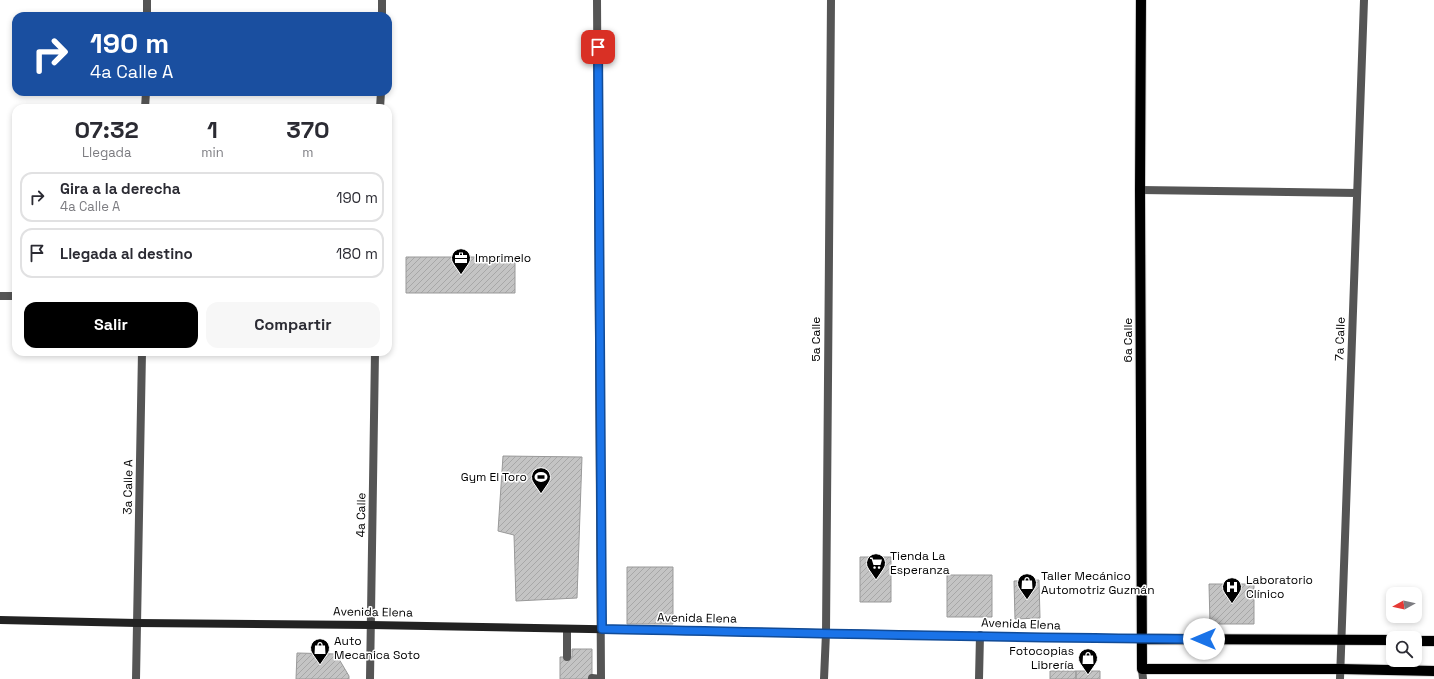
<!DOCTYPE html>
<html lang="es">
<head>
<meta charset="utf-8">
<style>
	body { margin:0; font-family:"Space Grotesk",sans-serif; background:#f7f7f7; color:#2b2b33; height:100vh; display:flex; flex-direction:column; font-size:15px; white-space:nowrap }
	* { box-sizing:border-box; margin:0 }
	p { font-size:13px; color:#7c7c81 }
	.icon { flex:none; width:22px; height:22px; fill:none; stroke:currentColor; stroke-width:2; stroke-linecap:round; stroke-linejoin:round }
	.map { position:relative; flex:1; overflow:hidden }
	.details { position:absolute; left:12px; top:104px; width:380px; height:252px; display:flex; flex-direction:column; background:#fff; border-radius:12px; box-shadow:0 2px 6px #0003 }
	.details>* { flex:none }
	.hud { position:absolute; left:12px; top:12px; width:380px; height:84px; border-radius:12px; box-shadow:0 2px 6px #0003; background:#1a4fa0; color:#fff; overflow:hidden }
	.needle { width:26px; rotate:262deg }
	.buttons { position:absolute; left:1386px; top:587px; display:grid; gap:8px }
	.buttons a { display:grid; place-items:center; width:36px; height:36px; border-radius:8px; background:#fff; box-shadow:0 2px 6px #0003; font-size:20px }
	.pin { position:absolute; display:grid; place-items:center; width:34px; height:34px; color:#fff; margin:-17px; border-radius:8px; box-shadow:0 2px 6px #0006 }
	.me { position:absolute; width:44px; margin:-22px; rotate:270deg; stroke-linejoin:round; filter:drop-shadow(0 0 3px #0008) }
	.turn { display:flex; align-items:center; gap:14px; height:84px; padding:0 12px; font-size:18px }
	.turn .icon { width:52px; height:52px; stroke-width:2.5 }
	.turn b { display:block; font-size:28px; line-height:34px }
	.eta { display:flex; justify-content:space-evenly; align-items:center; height:68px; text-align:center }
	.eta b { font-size:24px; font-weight:700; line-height:28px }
	.cta { display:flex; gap:8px; margin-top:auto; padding:8px 12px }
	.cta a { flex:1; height:46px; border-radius:12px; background:#000; color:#fff; font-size:16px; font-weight:700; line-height:46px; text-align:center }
	.cta a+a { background:#f7f7f7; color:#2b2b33 }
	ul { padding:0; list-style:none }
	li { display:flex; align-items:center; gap:12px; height:50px; margin:0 8px 6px; padding:0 4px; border:2px solid #e1e1e2; border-radius:12px }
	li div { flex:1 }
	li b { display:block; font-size:15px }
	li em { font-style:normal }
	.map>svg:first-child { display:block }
</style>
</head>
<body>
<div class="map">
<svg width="1434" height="679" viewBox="0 0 1434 679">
	<defs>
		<pattern id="building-hatch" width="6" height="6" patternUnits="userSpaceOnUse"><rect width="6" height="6" fill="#c4c4c4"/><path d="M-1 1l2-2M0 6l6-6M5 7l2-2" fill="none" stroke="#a7a7a7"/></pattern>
	</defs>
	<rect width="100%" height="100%" fill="#fff"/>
	<path fill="url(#building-hatch)" stroke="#999" d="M406,257H515V293H406Z
		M503,456L582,457L577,598L516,601L514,535L498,531Z
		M860,557H891V602H860Z
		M627,567H673V624H627Z
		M947,575H992V617H947Z
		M1039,580L1040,618L1015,619L1014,581Z
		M1209,584H1254V624H1210Z
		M572,649H592V679H560V657H572Z
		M297,653L336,654L349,676V679H296Z
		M1050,671H1076V679H1050Z
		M1076,671H1100V679H1076Z"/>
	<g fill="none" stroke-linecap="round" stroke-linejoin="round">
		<g stroke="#dbdbdb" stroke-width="12">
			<path id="primary" d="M1141,0L1140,190L1142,669H1341L1434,671
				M1143,639L1393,640
				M1415,641H1434"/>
		</g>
		<path stroke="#555" stroke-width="8" d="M567,657V629
			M592,678L601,679"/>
		<path stroke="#555" stroke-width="8" d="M597,0L601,679
			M147,16V0
			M382,16V0
			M145,108L146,92
			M380,108L381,92
			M1140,190L1357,193
			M0,296H16
			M1142,669L1143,679
			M136,679L142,352
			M370,679L375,352
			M824,679L826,633L831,0
			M979,679L980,635
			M1340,679L1364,0"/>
		<path stroke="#222" stroke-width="8" d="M0,620L137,623L371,625L1143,639"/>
		<use href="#primary" stroke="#000" stroke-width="10"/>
	</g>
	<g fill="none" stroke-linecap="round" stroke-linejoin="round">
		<g stroke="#114b97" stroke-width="10">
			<path id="route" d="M598,47L602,629C803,633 1003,638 1204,639"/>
		</g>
		<use href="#route" stroke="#1a73e8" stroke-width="7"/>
	</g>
	<defs>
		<g id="office-pin" transform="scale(1)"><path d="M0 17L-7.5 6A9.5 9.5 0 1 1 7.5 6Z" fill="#000" stroke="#fff"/><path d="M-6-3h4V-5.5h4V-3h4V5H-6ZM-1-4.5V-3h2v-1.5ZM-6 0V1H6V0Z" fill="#fff"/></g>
		<g id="stadium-pin" transform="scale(1)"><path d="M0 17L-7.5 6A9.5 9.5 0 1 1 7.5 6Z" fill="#000" stroke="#fff"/><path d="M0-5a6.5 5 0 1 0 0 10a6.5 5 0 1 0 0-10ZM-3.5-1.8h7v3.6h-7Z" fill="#fff"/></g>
		<g id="supermarket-pin" transform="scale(1)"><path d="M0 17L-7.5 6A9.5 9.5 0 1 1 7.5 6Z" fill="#000" stroke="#fff"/><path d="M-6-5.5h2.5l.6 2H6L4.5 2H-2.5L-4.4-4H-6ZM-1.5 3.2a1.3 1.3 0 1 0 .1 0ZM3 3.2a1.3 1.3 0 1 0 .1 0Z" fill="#fff"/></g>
		<g id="shop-pin" transform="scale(1)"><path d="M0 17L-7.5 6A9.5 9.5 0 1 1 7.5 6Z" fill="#000" stroke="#fff"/><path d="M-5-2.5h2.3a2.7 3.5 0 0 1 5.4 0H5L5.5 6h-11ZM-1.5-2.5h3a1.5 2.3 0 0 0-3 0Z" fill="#fff"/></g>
		<g id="hospital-pin" transform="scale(1)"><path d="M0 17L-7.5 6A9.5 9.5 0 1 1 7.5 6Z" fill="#000" stroke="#fff"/><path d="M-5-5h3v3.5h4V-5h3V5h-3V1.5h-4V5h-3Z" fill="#fff"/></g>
	</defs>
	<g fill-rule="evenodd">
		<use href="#office-pin" x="461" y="258"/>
		<use href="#stadium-pin" x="541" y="477"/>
		<use href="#supermarket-pin" x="876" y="563"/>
		<use href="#shop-pin" x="1027" y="583"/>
		<use href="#hospital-pin" x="1232" y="587"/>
		<use href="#shop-pin" x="320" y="648"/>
		<use href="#shop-pin" x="1088" y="658"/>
	</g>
	<g text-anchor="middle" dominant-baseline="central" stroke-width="3" stroke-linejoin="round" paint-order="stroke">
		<g font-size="12" fill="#000" stroke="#fff" text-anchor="start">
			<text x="475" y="258">Imprimelo</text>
			<text x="527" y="477" text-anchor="end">Gym El Toro</text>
			<text x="890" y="556">Tienda La<tspan x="890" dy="14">Esperanza</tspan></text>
			<text x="1041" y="576">Taller Mecánico<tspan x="1041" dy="14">Automotriz Guzmán</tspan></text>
			<text x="1246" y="580">Laboratorio<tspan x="1246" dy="14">Clínico</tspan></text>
			<text x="334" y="641">Auto<tspan x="334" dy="14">Mecanica Soto</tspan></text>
			<text x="1074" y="651" text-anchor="end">Fotocopias<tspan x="1074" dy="14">Librería</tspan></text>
		</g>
		<g font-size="12" fill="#000" stroke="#fff">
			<text transform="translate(816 339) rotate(-90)">5a Calle</text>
			<text transform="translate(1340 339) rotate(-88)">7a Calle</text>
			<text transform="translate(1128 340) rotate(-90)">6a Calle</text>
			<text transform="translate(128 487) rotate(-89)">3a Calle A</text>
			<text transform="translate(361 515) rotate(-89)">4a Calle</text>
			<text transform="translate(373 612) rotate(1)">Avenida Elena</text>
			<text transform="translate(697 618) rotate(1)">Avenida Elena</text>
			<text transform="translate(1021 624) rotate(2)">Avenida Elena</text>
		</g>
	</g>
</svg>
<div class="buttons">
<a><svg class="needle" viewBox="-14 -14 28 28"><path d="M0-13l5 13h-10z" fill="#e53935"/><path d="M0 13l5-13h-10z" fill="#7c7c81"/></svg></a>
<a><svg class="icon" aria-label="search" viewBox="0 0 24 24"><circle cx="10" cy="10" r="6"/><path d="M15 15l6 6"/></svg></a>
</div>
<div class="pin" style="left:598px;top:47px;background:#d93025"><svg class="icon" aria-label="arrive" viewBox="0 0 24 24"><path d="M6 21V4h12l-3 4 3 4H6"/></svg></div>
<svg class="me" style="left:1204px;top:639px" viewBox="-20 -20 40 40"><circle r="19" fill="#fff"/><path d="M0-13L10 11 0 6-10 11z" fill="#1a73e8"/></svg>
<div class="hud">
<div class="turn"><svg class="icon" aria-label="right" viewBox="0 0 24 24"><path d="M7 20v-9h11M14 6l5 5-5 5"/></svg><div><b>190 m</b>4a Calle A</div></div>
</div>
<section class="details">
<div class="eta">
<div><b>07:32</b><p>Llegada</p></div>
<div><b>1</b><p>min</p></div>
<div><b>370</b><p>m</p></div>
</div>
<ul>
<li><svg class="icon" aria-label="right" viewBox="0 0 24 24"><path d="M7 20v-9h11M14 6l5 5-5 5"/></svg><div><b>Gira a la derecha</b><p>4a Calle A</p></div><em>190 m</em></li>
<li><svg class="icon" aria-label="arrive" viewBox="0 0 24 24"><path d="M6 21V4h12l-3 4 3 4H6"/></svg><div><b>Llegada al destino</b></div><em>180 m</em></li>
</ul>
<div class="cta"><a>Salir</a><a>Compartir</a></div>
</section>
</div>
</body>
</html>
